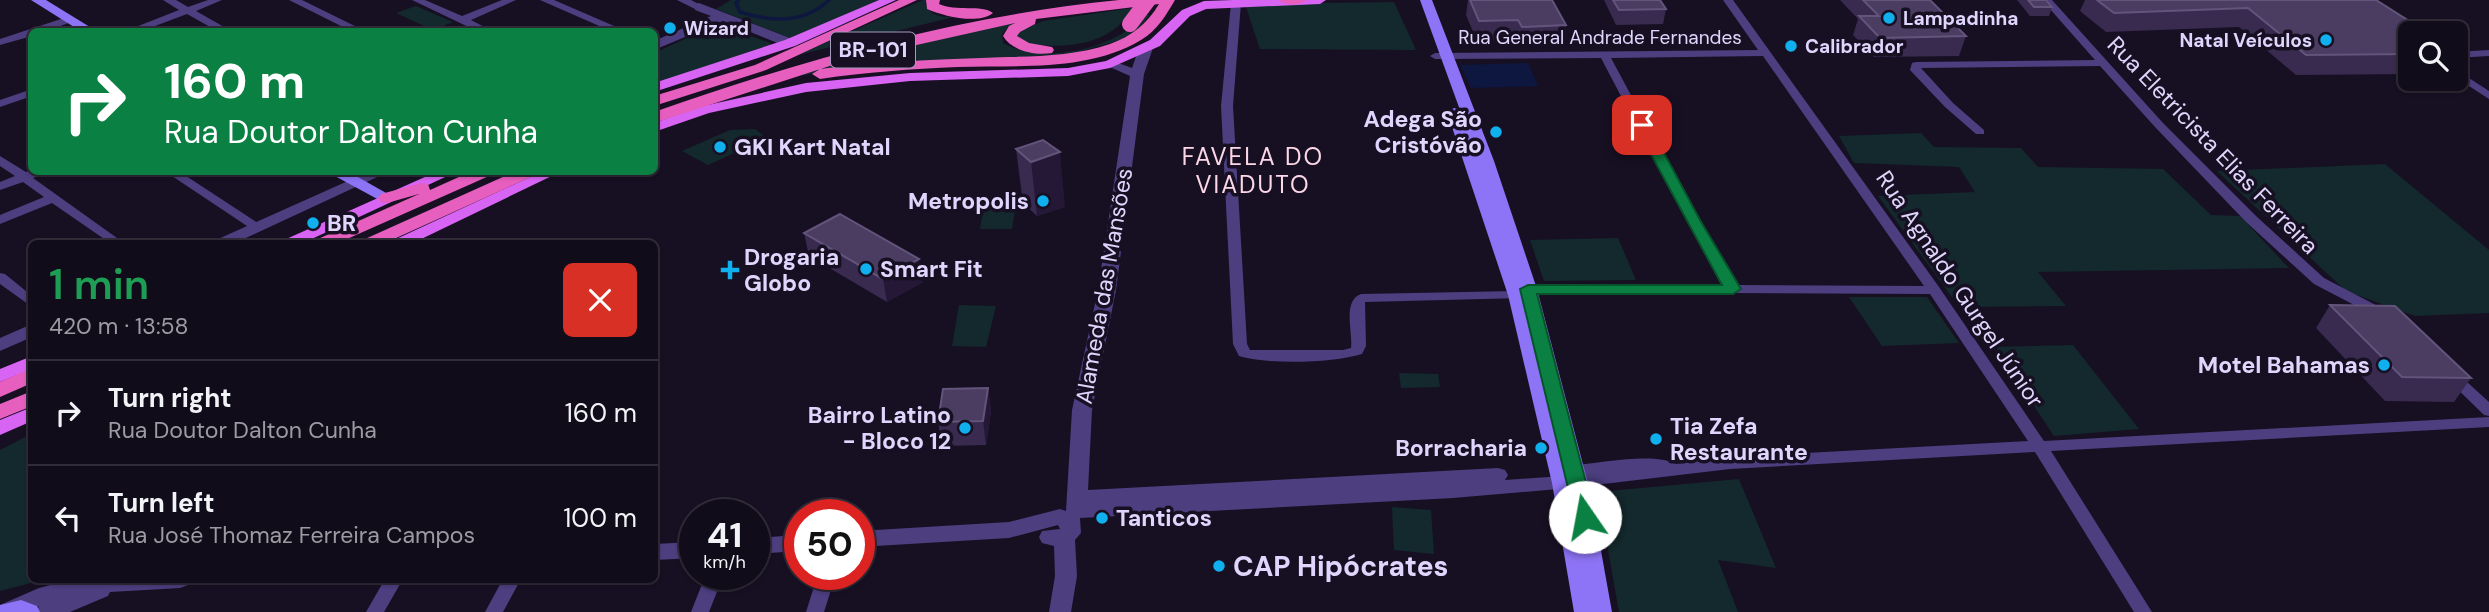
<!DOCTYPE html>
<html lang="en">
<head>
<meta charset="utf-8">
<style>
	body { margin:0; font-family:"DM Sans",sans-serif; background:#1e1a27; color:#f1f3f6; height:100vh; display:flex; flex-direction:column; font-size:26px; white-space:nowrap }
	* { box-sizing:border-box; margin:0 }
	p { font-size:23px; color:#9c9ba2 }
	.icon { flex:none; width:38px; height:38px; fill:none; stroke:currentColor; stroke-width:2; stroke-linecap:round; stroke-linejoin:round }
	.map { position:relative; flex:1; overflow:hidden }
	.panel { position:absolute; left:28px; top:240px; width:630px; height:343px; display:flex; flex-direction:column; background:#110c1a; border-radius:10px; box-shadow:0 2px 5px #0004,0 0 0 2px #302c39 }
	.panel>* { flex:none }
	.guide { position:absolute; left:28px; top:28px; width:630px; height:147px; border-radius:10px; box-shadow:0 2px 5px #0004,0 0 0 2px #302c39; background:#0b8043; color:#fff; overflow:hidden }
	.tools { position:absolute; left:2398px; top:21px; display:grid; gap:14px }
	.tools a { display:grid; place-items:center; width:70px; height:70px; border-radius:10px; background:#110c1a; box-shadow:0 2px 5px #0004,0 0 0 2px #302c39; font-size:35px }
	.speed { position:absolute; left:679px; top:499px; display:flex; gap:14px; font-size:35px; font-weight:700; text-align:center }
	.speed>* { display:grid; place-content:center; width:91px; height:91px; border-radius:50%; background:#110c1a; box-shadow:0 2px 5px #0004,0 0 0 2px #302c39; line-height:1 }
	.speed small { font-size:18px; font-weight:400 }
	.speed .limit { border:10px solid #d22; background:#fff; color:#111 }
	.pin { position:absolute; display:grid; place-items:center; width:60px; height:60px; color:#fff; margin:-30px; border-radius:14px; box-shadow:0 4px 10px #0006 }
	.me { position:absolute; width:77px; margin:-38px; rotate:348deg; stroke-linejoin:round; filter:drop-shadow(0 0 5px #0008) }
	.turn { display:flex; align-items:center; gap:24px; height:147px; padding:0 21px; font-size:32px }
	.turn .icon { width:91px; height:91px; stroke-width:2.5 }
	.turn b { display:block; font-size:49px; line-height:60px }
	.round { display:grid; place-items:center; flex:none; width:74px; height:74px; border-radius:10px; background:#1e1a27 }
	.overview { display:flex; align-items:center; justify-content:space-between; height:119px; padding:0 21px }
	h1 { font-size:42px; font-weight:600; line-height:52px; color:#1e9e55 }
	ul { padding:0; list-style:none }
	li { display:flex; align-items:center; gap:21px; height:105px; padding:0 21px; border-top:2px solid #302c39 }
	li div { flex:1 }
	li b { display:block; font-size:26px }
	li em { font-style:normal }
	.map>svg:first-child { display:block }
</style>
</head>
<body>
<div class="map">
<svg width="2489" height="612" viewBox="0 0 2489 612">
	<rect width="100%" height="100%" fill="#171023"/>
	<path fill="#13292d" d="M731,0H879L793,39L716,9Z
		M923,0H928L925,4C930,16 942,17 954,17L798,55Z
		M1394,2L1416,50L1260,49L1245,4Z
		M416,6L453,22L433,30L396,13Z
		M1132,8C1112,48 1055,51 1018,41L1017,32L1043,21Z
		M1143,15H1150L1138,29L1120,40L1071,54L856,67L778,79L776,76L1015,22L1017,26L1007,28L1002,35L1003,43C1041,65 1117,50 1143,15Z
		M718,24L770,43L771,45L655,86L654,53Z
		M755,129L767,138L708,165L682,151L730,130Z
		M1921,133L1934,147L2021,148L2038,167L2163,169L2211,215L2240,216L2289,268L2038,272L2066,306L1959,307L1878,196L1975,192L1959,167L1854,163L1839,136Z
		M2385,164L2489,250V313L2415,316L2346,291L2217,171Z
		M985,198H1017L1012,229H980Z
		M1618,238L1636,280L1544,281L1530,240Z
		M1849,297H1927L1959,343L1882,346Z
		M959,305L996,306L986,347L952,346Z
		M2073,345L2139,429L2054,436L1995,347Z
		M1399,373L1438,374L1440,387L1401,388Z
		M31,434L32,579H46L0,591V450Z
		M1739,479L1776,568L1718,560L1738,612H1619L1598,492Z
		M1392,507L1431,510L1434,554L1394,550Z"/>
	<path fill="#0d173f" d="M1528,63L1538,86L1471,88L1460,65Z"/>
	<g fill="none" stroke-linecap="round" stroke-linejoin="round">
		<path stroke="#0d173f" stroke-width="3.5" d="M739,0L736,3L740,12C771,22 804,24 829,0"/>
		<path fill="#4c3e7f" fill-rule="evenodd" d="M163,0H176L188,7L208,0H222L196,11L233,32H219L187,14L139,32H123L179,10Z
			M289,0H302L367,32H353Z
			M412,0H425L462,16L502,0H516L471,20L494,32H479Z
			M540,0H554L628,32H613Z
			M677,0H691L704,7L695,9Z
			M1236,0L1241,3L1233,106L1247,344L1250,350H1343L1351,348C1353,332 1342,301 1361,294L1517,291L1522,292L1524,295L1522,298L1365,302L1366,346L1362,354C1333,363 1269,365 1239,356L1233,344L1221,106L1231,3Z
			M1723,0H1733L1939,287L2044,441L2489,417V427L2051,451L2152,612H2134L2035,452L1730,469L1578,487L1572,485L1570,481L1574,476L1567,471L1569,467L1575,465C1601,463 1654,452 1676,464L1730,457L2028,441L1930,294L1523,292L1521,289L1523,286L1528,285H1724L1686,220L1601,58L1435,59L1430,56L1435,53L1758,50ZM1763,56L1924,286L1738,285L1698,220L1611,58Z
			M2042,0H2052L2163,123L2256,216L2324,278L2389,312L2391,315L2389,318H2379L2314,284L2246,222L2155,127L2100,66L1921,68L1953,103L1984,130V134H1976L1945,107L1910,70L1912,63L1916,62L2095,60Z
			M70,16L75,19L74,21L44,32H32V36L0,45V39Z
			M2489,50V56L2455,58V52Z
			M2455,69L2489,91V99L2455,77Z
			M32,89V96L0,107V100Z
			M0,156L26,172L32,170L44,172L42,175L33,178L124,243H110L52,203L0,224V215L44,197L23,182L0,190V182L15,176L0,166Z
			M166,172H180L264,227L263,230H253Z
			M0,273L5,274L32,296V307L0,284Z
			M2451,370L2456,372L2489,402V416L2484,415L2446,378L2444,375Z
			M706,574H724L709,612H691Z
			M818,574H836L824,612H806Z
			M385,579H403L384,612H366Z
			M503,579H521L503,612H485Z"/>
		<path fill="#4c3e7f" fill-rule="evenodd" d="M699,3L795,40L797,43L790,47L785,46L723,21L654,50V41L711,16L695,10V4Z
			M1146,44L1153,48L1144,74L1116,290L1092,410L1088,490L1498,468L1505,470L1508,475L1505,480L1575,475L1582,477L1585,482L1582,487L1453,498L1080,518L1081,533L1075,540L1077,576L1071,612H1049L1055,576L1054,546L1042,543L1039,537L1042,531L1060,529L1058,525L1009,538L859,547V531L1009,522L1060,509L1066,511L1072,410L1098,290L1130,76L1103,64L1110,60L1132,68L1139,48Z
			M368,172H388L235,243H214L216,240Z
			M32,324V337L0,351V338Z
			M800,535V551L754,554V538Z
			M695,542V558L654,560V544Z
			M73,579H191L188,585L180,588L110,592L108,596L70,612H36L39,606L26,612H0V605L39,588Z"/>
		<path fill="#8d73f5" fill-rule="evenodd" d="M31,0H46L98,32H82Z
			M1420,0H1432L1494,161L1537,289L1591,495L1612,612H1574L1552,483L1508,295L1447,112L1454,108L1460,110Z
			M331,172H349L395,198L387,203L381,201L333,175Z
			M21,600L37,606L40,612H0V605Z"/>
		<path fill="#d864f4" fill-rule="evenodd" d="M879,0H896L795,46L654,92V83L785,40Z
			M1233,0H1326L1320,4L1206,9L1190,16L1160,46L1110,68L1068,76L910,81L806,92L709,113L654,132V123L699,107L806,83L910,73L1068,68L1106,61L1150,40L1182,10L1204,1Z
			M436,172H456L303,243H282L284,240Z
			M541,172H560L413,243H392L394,240Z
			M32,356V369L0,382V369Z
			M32,407V421L0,435V420Z"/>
		<path fill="#e65ebe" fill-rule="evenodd" d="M899,0H917L766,70L654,106V96L755,65Z
			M926,0H940L939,4C956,12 981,4 993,13C978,25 943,16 927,9Z
			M1119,0H1175C1166,15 1157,31 1141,40C1088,72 1017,65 958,67C912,69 866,72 820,79L812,74L820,69C874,62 927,60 981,58C1024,56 1069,58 1110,44C1132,36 1147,24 1159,4L1036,19L1035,24L1020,32L1017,36L1029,43L1052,47L1054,50L1052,53C1035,56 1012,51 1003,36L1009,26L1015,23L845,61L654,123V112C805,59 959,16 1119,0Z
			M1279,0H1306C1300,6 1285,6 1279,0Z
			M470,172H491L489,176L338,243H315L318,239L419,194L387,203L381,202L378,198L381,194L422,183L428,184L430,190Z
			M514,172H535L533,176L385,243H362L365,239Z
			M32,368V383L0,397V382Z
			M32,391V406L0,419V404Z"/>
		<path stroke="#e65ebe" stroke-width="16" d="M1130,24L1148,0"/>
	</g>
	<path fill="#392a50" d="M1468,0H1552L1566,25L1563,45L1519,46L1515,40L1477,41L1466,15Z
		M1604,0H1660L1666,9L1663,24L1616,25Z
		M1840,0H1930L1966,36L1959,56L1874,57L1853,35L1858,19Z
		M2017,0H2046L2052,7L2049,16H2030Z
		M2085,0H2376L2410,33V74L2296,75L2239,27L2106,32L2080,11Z
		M1043,140L1065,207L1037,216L1023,203L1016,149Z
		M804,233L923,282L887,302L809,256Z
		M2330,305L2471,378L2454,402L2385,401L2316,328Z
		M988,388L991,411L986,445L942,446L938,422Z"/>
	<path fill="#241836" d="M1060,152L1065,207L1037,216L1031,162Z
		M919,259L923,282L887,302L883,279Z
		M988,388L991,411L986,445L983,421Z"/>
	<path fill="#4b3c62" stroke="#62547a" stroke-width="2" d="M1470,0H1552L1566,25L1522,27L1518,20L1479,21Z
		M1613,0H1660L1666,9L1619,10Z
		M1863,0H1930L1966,36L1880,38L1859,16H1879Z
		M2028,0H2046L2052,7H2034Z
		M2097,0H2376L2428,33H2410V54L2306,55L2248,8L2114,13Z
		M1043,140L1060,152L1031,162L1016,149Z
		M840,214L919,259L883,279L804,233Z
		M2330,305L2395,306L2471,378L2402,377Z
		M988,388L983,421L938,422L943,389Z"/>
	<path fill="#0b8043" stroke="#07532c" stroke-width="2" d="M1642,121L1649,125L1700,220L1741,289L1733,294H1537L1595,517L1592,522H1578L1575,517L1520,289L1528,285H1722L1635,125Z"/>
	<g fill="#10afed" stroke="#171023" stroke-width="2.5">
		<circle cx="1889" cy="18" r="7"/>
		<circle cx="670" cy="28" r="7"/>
		<circle cx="2326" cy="40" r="7"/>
		<circle cx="1791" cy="46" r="7"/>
		<circle cx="1496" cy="132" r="7"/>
		<circle cx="720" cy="147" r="7"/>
		<circle cx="1043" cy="201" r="7"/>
		<circle cx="313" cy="223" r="7"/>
		<circle cx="866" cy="269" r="7"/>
		<path d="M726.5 259.5h7v7h7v7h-7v7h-7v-7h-7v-7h7z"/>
		<circle cx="2384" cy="365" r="7"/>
		<circle cx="965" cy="428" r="7"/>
		<circle cx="1656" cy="439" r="7"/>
		<circle cx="1541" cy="448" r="7"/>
		<circle cx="1102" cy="518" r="7"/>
		<circle cx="1219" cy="566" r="7"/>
	</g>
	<g text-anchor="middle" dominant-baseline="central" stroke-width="7" stroke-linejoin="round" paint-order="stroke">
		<g font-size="19" font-weight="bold" fill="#e0d5fc" stroke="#171023" text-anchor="start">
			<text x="1903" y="18">Lampadinha</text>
			<text x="684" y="28">Wizard</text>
			<text x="2312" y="40" text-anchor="end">Natal Veículos</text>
			<text x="1805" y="46">Calibrador</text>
		</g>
		<g font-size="19" fill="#e0d5fc" stroke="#171023">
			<text x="1600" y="37">Rua General Andrade Fernandes</text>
		</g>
		<rect fill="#171023" stroke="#a49abb" stroke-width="2" x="831" y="32.5" width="84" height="35" rx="5"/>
		<g font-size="21" font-weight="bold" fill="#e0d5fc">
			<text x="873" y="50">BR-101</text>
		</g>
		<g font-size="23" font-weight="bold" fill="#e0d5fc" stroke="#171023" text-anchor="start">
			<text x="1482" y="119" text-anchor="end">Adega São<tspan x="1482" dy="26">Cristóvão</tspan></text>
			<text x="734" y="147">GKI Kart Natal</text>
			<text x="1029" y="201" text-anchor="end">Metropolis</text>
			<text x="327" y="223">BR</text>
			<text x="744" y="257">Drogaria<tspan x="744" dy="26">Globo</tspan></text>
			<text x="880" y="269">Smart Fit</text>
			<text x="2370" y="365" text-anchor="end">Motel Bahamas</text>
			<text x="951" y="415" text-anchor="end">Bairro Latino<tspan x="951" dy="26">- Bloco 12</tspan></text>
			<text x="1670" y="426">Tia Zefa<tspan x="1670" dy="26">Restaurante</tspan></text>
			<text x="1527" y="448" text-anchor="end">Borracharia</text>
			<text x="1116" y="518">Tanticos</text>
		</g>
		<g font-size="23" fill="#e0d5fc" stroke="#171023">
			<text transform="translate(2213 145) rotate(46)">Rua Eletricista Elias Ferreira</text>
			<text transform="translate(1104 286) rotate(-80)">Alameda das Mansões</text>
			<text transform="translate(1960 289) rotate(56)">Rua Agnaldo Gurgel Júnior</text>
		</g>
		<g font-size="24" letter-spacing="2" fill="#fcd7e8" stroke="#171023">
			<text x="1253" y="156">FAVELA DO<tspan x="1253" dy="28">VIADUTO</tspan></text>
		</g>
		<g font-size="28" font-weight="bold" fill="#e0d5fc" stroke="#171023" text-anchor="start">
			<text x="1233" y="566">CAP Hipócrates</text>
		</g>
	</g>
</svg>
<div class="tools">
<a><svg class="icon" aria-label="search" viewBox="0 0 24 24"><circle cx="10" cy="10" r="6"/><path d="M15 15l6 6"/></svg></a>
</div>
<div class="speed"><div>41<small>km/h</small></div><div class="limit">50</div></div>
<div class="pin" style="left:1642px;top:125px;background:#d93025"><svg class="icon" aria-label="arrive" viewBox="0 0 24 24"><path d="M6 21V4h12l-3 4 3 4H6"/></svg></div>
<svg class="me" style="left:1585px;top:517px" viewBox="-20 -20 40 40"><circle r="19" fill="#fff"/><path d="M0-13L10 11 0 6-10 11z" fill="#0b8043"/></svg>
<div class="guide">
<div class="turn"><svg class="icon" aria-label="right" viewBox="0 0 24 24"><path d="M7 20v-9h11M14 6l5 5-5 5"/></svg><div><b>160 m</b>Rua Doutor Dalton Cunha</div></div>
</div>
<section class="panel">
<div class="overview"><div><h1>1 min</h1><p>420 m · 13:58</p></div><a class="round" style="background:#d93025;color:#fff"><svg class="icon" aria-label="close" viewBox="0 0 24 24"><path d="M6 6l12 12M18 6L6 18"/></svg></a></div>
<ul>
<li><svg class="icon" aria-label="right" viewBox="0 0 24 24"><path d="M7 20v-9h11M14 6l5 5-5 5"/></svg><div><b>Turn right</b><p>Rua Doutor Dalton Cunha</p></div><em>160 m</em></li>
<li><svg class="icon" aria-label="left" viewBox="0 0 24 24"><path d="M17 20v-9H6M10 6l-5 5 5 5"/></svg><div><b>Turn left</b><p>Rua José Thomaz Ferreira Campos</p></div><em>100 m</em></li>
</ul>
</section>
</div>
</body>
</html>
